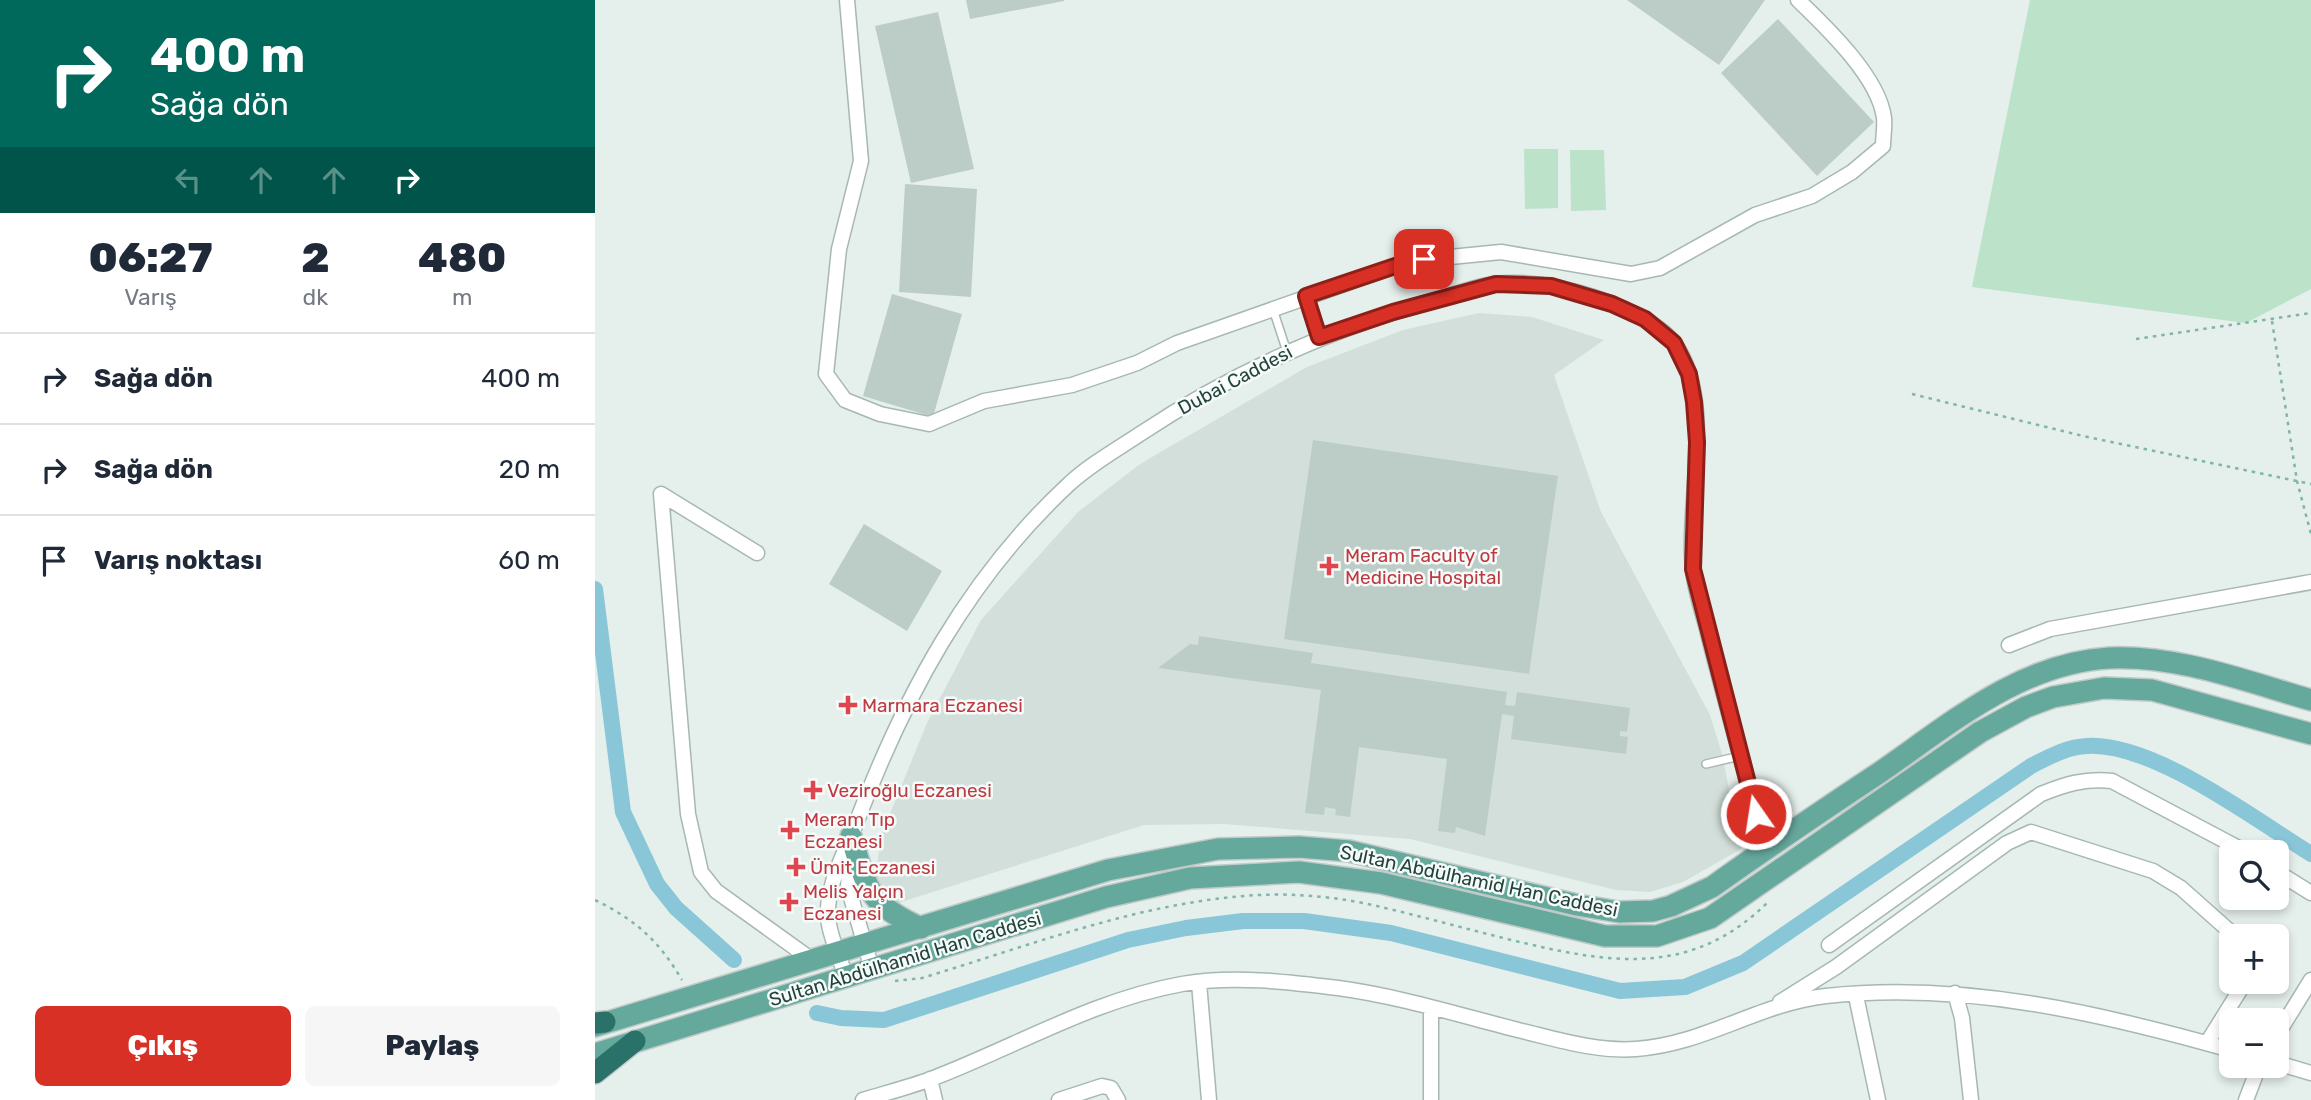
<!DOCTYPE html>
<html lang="tr">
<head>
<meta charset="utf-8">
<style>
	body { margin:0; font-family:Rubik,sans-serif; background:#f6f6f7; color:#1f2937; height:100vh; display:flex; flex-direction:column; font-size:26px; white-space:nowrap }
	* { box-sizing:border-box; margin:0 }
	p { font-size:23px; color:#747a83 }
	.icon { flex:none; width:38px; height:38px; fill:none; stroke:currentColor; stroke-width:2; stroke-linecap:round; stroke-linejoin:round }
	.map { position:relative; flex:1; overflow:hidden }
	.panel { display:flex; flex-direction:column; background:#fff; width:595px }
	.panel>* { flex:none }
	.banner { background:#00695c; color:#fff; overflow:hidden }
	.fabs { position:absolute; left:1624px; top:840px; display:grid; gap:14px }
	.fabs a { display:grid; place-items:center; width:70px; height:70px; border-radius:10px; background:#fff; box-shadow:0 4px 10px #0003; font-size:35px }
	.pin { position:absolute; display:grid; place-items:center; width:60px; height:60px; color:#fff; margin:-30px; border-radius:14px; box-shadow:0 4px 10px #0006 }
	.me { position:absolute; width:77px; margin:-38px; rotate:347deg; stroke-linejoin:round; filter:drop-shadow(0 0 5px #0008) }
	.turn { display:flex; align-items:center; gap:24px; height:147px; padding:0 35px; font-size:32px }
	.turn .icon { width:91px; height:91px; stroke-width:2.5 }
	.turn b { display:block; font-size:49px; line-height:60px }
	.lanes { display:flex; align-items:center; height:66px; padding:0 35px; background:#0003; justify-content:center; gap:35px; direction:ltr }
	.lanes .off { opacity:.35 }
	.eta { display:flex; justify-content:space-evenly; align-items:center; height:119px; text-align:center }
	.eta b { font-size:42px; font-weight:800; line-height:49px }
	.primary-button { display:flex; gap:14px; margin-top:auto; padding:14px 35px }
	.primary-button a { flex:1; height:80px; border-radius:10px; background:#d93025; color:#fff; font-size:28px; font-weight:800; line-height:80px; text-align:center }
	.primary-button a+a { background:#f6f6f7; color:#1f2937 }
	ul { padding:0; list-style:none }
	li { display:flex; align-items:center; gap:21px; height:91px; padding:0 35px; border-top:2px solid #e0e1e3 }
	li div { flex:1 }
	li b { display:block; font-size:26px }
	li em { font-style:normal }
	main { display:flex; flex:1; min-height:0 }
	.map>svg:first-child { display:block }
</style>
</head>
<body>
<main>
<section class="panel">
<div class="banner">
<div class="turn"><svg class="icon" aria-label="right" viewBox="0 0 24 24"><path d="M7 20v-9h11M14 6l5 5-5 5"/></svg><div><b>400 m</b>Sağa dön</div></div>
<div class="lanes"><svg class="icon off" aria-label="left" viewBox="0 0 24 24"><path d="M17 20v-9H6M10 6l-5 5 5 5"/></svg><svg class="icon off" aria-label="ahead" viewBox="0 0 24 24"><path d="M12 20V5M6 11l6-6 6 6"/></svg><svg class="icon off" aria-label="ahead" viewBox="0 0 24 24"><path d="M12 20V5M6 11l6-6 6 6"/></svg><svg class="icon" aria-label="right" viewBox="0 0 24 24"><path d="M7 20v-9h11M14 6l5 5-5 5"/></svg></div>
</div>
<div class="eta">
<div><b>06:27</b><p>Varış</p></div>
<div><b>2</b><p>dk</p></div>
<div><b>480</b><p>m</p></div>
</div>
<ul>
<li><svg class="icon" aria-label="right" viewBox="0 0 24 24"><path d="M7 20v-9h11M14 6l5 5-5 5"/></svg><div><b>Sağa dön</b></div><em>400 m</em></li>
<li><svg class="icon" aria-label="right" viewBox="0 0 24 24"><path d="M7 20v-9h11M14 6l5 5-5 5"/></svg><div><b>Sağa dön</b></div><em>20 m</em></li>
<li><svg class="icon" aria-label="arrive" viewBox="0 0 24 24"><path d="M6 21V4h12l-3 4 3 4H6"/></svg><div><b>Varış noktası</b></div><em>60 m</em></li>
</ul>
<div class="primary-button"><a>Çıkış</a><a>Paylaş</a></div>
</section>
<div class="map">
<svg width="1716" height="1100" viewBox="0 0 1716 1100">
	<rect width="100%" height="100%" fill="#e5efeb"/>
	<path fill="#d3dfda" d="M884,313L937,317L1009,340L959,375L1006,512L1115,715L1127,754L1146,849L1088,882L1055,892L1021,890L815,839L629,824L549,825L303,903L280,881L286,836L332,723L386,620L483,512L545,464L712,367L808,330Z"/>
	<path fill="#bce2c9" d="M1435,0H1716V289L1651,323L1377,287Z
		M929,149H963V208L930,209Z
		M975,150H1009L1011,210L976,211Z"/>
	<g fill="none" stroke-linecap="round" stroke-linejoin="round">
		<path stroke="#88c6d8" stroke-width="16" d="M0,589L28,812L62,884L81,908L139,960
			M222,1013L246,1018L289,1020L533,940L591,928L648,921H709L796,933L1025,991L1090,987L1148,963L1436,766C1454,757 1471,747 1492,746C1558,742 1659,819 1716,854"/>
	</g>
	<path fill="#bccdc7" d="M371,0H469V1L375,19Z
		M1032,0H1170L1124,65Z
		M343,12L379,169L316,183L280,26Z
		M1183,19L1279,122L1222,176L1126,73Z
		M310,184L382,189L376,297L304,292Z
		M297,294L367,314L338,417L268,396Z
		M718,440L963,476L934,674L689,639Z
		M269,524L347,571L312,631L234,584Z
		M604,636L718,653L716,663L912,692L910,705L920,706L922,692L1035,708L1032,732L1025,731V736L1033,737L1031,754L916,739L919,716L907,714L890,836L861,827L860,833L843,831L852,759L764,747L755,817L740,815L741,809L730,807L729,815L710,813L726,690L563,668L595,644L603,645Z"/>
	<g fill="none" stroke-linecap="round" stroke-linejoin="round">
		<g stroke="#a7b8b3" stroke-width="10">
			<path id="lane" d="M712,298L724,337
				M678,309L692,352
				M1111,764L1145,756"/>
		</g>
		<g stroke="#a7b8b3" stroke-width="17">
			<path id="street" d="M252,0L266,161L244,249L231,374L250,400L285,414L334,424L389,401L477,385L542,363L582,343L815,261L906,252L1036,274L1065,268L1160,215L1217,196L1257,172L1288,146C1288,137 1290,127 1289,118C1284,77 1231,27 1203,0
				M162,553L66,494L93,814L106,872L121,891L217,960
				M1414,645L1455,629L1716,582
				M256,848L253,887L277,969
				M1682,872L1716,893
				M1234,945L1446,794C1471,784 1490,778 1517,781L1651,852
				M251,977C245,958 235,938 233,918C231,886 249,855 260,826C309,697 371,580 473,485C494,465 521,450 545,434C637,373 734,329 841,300C860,295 880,286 900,284C941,279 992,292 1029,309C1046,317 1068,328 1079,343C1121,400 1091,504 1098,569C1100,592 1109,615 1114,637C1132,709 1153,779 1169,851
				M604,983L614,1100
				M1360,993L1367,1018L1376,1100
				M1261,996L1283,1100
				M1185,1002L1241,967L1412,843L1436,832L1558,871L1586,888L1640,936
				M1682,1035L1716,980
				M1612,1043L1650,982
				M1682,1063L1716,1073
				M335,1079L340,1100
				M268,1100C291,1093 314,1087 336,1079C420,1047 498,1000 587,984C637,975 694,982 743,988C803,996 864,1015 923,1030C961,1039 1001,1052 1041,1049C1111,1044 1162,1004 1231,996C1368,981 1505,1013 1636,1050
				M464,1100L507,1086L516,1088L523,1100
				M836,1100V1008
				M1651,1100L1664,1066"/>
		</g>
		<g stroke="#c1cac8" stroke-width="24">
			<path id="primary" d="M256,836C273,890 272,903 326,928
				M0,1026L513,870L623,849L704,847L754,851L982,905L1024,912L1058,911L1076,906L1117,887C1172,848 1228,810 1284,773C1354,725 1425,663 1514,658C1583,655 1650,681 1716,700
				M0,1054L511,897L595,878L704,872L786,883L1010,936H1062L1115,918L1385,732L1431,707L1458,697L1509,688L1557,690L1716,734"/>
		</g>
		<g stroke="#c1cac8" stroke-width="24">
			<path id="highway" d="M0,1023L10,1022
				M0,1073L40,1041"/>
		</g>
		<path stroke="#82b5a9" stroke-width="2.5" stroke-dasharray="3.5 5" stroke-linecap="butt" d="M1677,321L1702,481L1716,534
			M1541,339L1716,313
			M1317,394L1488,436L1716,484
			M0,900C41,920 64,941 87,980
			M300,981L327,978C437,945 548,901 664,895C705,893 751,898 790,908C837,919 882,932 929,943C1022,965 1101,975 1175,900"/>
		<use href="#lane" stroke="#fff" stroke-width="7"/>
		<use href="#street" stroke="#fff" stroke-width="14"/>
		<use href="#primary" stroke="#65a89c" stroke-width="21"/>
		<use href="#highway" stroke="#2a7269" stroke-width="21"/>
	</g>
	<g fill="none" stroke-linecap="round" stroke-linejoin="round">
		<g stroke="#8d1f18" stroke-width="18">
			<path id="route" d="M829,259L815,261L711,296L724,337L798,312L901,284L956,286L1017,304L1050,319L1079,343L1094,374L1099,402L1102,442L1098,569L1161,814"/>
		</g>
		<use href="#route" stroke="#d93025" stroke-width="12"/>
	</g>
	<g fill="#e0444e" stroke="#f6fbf9" stroke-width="2.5">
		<path d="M730.5 555.5h7v7h7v7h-7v7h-7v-7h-7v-7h7z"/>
		<path d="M249.5 694.5h7v7h7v7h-7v7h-7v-7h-7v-7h7z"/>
		<path d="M214.5 779.5h7v7h7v7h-7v7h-7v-7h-7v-7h7z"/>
		<path d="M191.5 819.5h7v7h7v7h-7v7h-7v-7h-7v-7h7z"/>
		<path d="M197.5 856.5h7v7h7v7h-7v7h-7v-7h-7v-7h7z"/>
		<path d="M190.5 891.5h7v7h7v7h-7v7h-7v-7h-7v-7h7z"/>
	</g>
	<g text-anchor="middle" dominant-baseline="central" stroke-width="5" stroke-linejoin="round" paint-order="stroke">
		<g font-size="19" fill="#22433c" stroke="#f6fbf9">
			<text transform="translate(640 380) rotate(-28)">Dubai Caddesi</text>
			<text transform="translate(884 881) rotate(12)">Sultan Abdülhamid Han Caddesi</text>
			<text transform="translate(310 959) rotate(-17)">Sultan Abdülhamid Han Caddesi</text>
		</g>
		<g font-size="19" fill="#be3a42" stroke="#f6fbf9" text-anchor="start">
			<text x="750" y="555">Meram Faculty of<tspan x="750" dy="22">Medicine Hospital</tspan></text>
			<text x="267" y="705">Marmara Eczanesi</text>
			<text x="232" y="790">Veziroğlu Eczanesi</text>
			<text x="209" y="819">Meram Tıp<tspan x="209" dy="22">Eczanesi</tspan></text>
			<text x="215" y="867">Ümit Eczanesi</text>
			<text x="208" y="891">Melis Yalçın<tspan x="208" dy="22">Eczanesi</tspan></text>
		</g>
	</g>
</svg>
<div class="fabs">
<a><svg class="icon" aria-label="search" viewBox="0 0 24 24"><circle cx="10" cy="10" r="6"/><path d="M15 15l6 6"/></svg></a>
<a>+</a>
<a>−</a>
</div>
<div class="pin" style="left:829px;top:259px;background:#d93025"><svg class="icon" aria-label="arrive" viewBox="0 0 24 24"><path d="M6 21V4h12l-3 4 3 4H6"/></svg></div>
<svg class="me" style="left:1161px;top:814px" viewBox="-20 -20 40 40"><circle r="17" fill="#d93025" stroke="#fff" stroke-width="3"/><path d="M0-11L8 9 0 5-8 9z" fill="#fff"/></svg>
</div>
</main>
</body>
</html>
